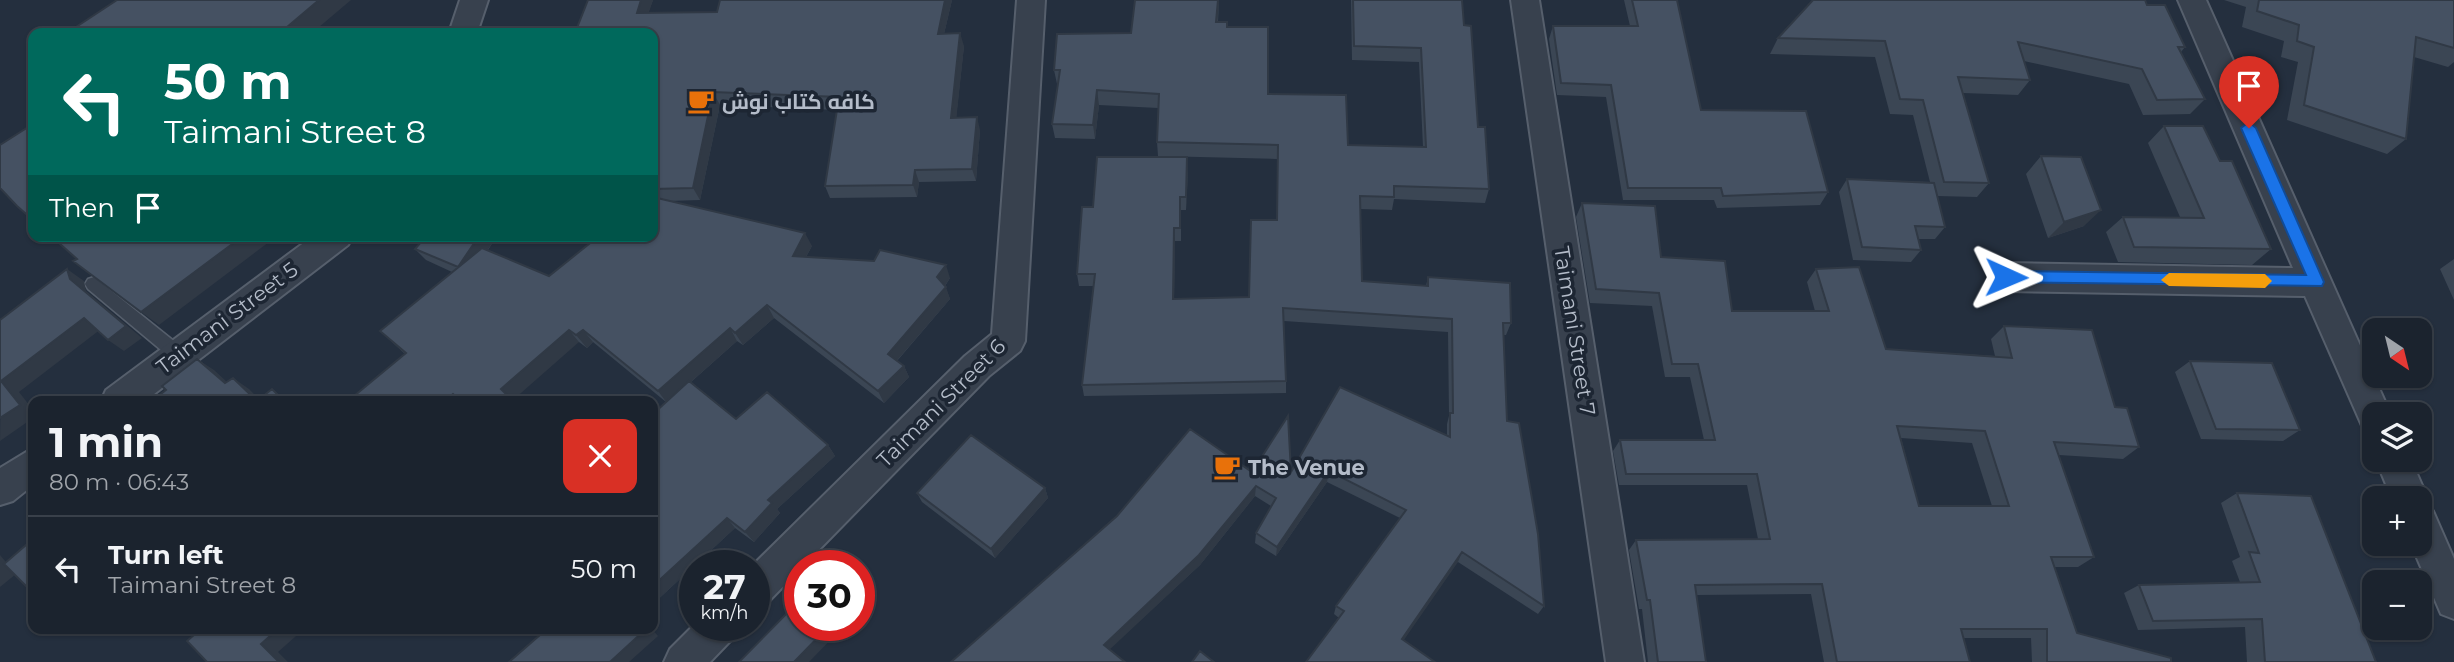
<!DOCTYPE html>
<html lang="en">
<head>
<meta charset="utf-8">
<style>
	body { margin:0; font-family:Montserrat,Cairo,sans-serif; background:#242b36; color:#f1f3f6; height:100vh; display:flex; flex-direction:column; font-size:26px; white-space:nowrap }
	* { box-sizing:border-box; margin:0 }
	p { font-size:23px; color:#a0a4aa }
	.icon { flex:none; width:38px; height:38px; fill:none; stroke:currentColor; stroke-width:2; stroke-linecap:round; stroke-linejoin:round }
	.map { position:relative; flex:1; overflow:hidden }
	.drawer { position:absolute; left:28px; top:396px; width:630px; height:238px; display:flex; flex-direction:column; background:#1b232e; border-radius:14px; box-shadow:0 2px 5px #0004,0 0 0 2px #39404a }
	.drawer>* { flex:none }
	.guide { position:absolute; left:28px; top:28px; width:630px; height:214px; border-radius:14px; box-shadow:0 2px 5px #0004,0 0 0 2px #39404a; background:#00695c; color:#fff; overflow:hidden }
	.needle { width:46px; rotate:145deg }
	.controls { position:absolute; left:2362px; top:318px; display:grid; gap:14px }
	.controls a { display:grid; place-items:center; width:70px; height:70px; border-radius:14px; background:#1b232e; box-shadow:0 2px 5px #0004,0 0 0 2px #39404a; font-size:35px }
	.speed { position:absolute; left:679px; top:550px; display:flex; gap:14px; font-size:35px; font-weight:700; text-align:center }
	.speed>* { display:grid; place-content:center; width:91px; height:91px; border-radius:50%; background:#1b232e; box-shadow:0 2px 5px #0004,0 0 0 2px #39404a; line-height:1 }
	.speed small { font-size:18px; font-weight:400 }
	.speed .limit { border:10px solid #d22; background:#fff; color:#111 }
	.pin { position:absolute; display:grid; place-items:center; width:60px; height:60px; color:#fff; margin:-72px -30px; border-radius:50% 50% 50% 0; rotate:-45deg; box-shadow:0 0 7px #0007 }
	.pin .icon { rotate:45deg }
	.me { position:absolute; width:77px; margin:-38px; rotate:91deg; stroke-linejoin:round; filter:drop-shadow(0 0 5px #0008) }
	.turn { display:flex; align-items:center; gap:24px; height:147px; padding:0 21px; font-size:32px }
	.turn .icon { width:91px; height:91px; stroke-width:2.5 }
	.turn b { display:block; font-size:49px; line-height:60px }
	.then { display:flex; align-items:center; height:66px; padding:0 21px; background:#0003; gap:14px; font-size:26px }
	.round { display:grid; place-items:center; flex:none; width:74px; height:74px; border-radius:14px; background:#242b36 }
	.summary { display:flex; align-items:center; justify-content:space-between; height:119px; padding:0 21px }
	h1 { font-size:42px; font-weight:700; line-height:52px }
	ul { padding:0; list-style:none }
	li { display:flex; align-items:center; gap:21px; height:105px; padding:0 21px; border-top:2px solid #39404a }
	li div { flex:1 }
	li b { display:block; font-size:26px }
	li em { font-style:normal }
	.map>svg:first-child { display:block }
</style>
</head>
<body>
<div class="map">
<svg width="2454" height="662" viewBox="0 0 2454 662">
	<rect width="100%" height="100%" fill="#242f3e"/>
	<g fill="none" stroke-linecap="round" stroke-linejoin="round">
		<g stroke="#565f6c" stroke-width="3">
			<path id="service" d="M94,277L185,350L188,355L185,360L179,363L173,360L88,289L85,284L88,279Z"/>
		</g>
		<g stroke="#565f6c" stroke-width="4">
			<path id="minor" d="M460,0H488L477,33H449Z
				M1017,0H1045L1025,341L1020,351L989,376L804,565H800V569L767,603L754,608L753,565L965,356L992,334Z
				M1511,0H1539L1644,662H1606Z
				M2178,0H2206L2391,415H2375V432L2363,428L2305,296L2006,291L1995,287L1990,277L1995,267L2006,263L2293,268Z
				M313,236H353L348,245L145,401H101L106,390Z
				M33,448V485L13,501L0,505V468Z
				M2376,460H2411L2428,499L2424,508L2433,511L2454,559V619L2441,614L2411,544H2420V499H2392Z
				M695,624L739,625L733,638L710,662H664L670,649Z"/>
		</g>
		<use href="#service" fill="#38414e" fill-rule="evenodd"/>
		<use href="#minor" fill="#38414e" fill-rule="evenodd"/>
	</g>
	<path fill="#3b4654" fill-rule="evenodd" d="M653,0L648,13L717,12L720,0H952L944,34L964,46L956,118L980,130L976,181L919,182L917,197L830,198L825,186L837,110L720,105L700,200L667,201L812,246L806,257L950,278L945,286L950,299L897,361L904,366L909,377L884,403L774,318L743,345L737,341L691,382L736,419L828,445L835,456L777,509L780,513L754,542L735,528L653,604L666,402L593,342L587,348L579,342L405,354L380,331L452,272L426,260L415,249L426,236H497L488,250L549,276L653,236V33H575Z
		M1135,0H1219L1218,22L1227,27L1268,94L1348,145L1423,147L1419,62L1352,60L1351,0H1462L1464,25L1478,127L1489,189L1485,203L1394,199L1392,210L1360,209L1362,281L1426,286L1428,277L1511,323L1506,335H1503L1507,421L1544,606L1538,614L1458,562L1339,618L1334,614L1336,606L1400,518L1327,482L1276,556L1255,543L1256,533L1271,506L1255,496L1200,565L1109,649L951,662L1252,472H1291L1447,435V424L1449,416L1448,332L1284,321L1286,381V393L1084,396L1082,385L1094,286H1079L1077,274L1093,207L1188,171L1186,210H1181V241H1175L1174,299L1249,297L1277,220V159L1158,156L1157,142L1158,108L1099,105L1095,139L1055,138L1052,124L1058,84H1057L1054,70L1131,33Z
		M1624,0H1677L1701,110L1828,192L1820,205L1717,208L1714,200H1623L1606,97L1557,95L1549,39L1553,26H1630Z
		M2224,0H2454V62L2448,67L2414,57L2406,139L2387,154L2287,120L2298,62L2281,57L2284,41L2242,27L2246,7Z
		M2147,5L2185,47L2181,52L2205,99L2190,114L2143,115L2129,84L2024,61L2030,80L2018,95L1963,93L1989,183L1977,197L1937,196L1945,227L1935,239H1918L1921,250L1911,262L1853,260L1839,192L1847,179L1930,182L1913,115L1890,114L1875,57L1770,54L1778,38Z
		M2164,126L2220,161L2271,249L2252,265L2118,262L2106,232L2123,217H2180L2148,143Z
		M2041,156L2084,226L2048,238L2026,174Z
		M1582,203L1661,257L1732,311H1815L1807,282L1816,269L1886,349L1995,356L1991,339L2004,326L2115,407L2139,447L2123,459L2059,455L2094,557L2078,567H2054L2077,633L2171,662H2032L2031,638H1964L1970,662H1824L1811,594L1696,595L1706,662H1648L1642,609H1639L1629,550L1636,540L1758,539L1747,485H1619L1613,451L1620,440H1704L1690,377H1665L1652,306L1590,303L1576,217ZM1901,438L1972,443L1992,506H1919Z
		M2454,259V300L2440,269Z
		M2190,361L2300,430L2283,441L2201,439L2175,372Z
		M1045,488L1048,498L995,558L922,502L917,493Z
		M2237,493L2376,662H2247L2245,627L2138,630L2124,593L2139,585L2240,582L2232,561L2240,557L2221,503Z"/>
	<path fill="#303945" d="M319,0H351L312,33H280Z
		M641,0H653L644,27L637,13Z
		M945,0H952L941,47L938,34Z
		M1218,0H1219L1216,37V22Z
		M960,33L964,46L955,131L951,118Z
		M1097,90L1099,105L1095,139L1093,125Z
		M713,92L720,105L700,200L693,188Z
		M977,117L980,130L976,181L972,169Z
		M1187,157L1188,171L1186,210V197Z
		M915,170L919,182L917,197L913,185Z
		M2101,210L2084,226L2048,238L2064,222Z
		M1174,228L1175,241L1174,311L1173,299Z
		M805,233L812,246L799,269L793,256Z
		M243,236H277L159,325L141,312Z
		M479,236H497L468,279L458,267Z
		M946,265L950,278L942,290L937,277Z
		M67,269L84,281L86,291L142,338L124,351L108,340L70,279Z
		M946,287L950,299L893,365L888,354Z
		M767,305L774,318L743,345L735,333Z
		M84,318L101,329L19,392L33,410V418L0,441L1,381Z
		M730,328L737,341L667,403L658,391Z
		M569,330L579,342L513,400L501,389Z
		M583,330L593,342L587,348L576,335Z
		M197,359L214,370L241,395L225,383Z
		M904,366L909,377L884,403L878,391Z
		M233,378L249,389L261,401H257Z
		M272,389L288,401H284Z
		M453,394L461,401H445Z
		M828,445L835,456L777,509L780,513L754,542L745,532L768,500Z
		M1329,471L1327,482L1276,556L1277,547Z
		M1256,486L1255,496L1200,565L1106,653L1104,645Z
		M1045,488L1048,498L995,558L991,549Z
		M727,518L735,528L653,604V586Z
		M1462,552L1458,562L1399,647L1402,639Z
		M0,555L16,574L0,587Z
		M867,585L873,594L859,609V594Z
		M830,625H845L809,662H794Z
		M279,628H305L278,652L288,662H279L261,644Z
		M647,628H651L658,636L629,662H610Z"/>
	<path fill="#455162" stroke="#303945" stroke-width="2" fill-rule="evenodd" d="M117,0H319L280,33H67Z
		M588,0H641L637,13L717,12L720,0H945L938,34L960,33L951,118L977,117L972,169L915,170L913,185L825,186L839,97L713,92L693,188L653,189V33H575Z
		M1135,0H1218L1216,22H1227V27H1268V94L1346,95L1348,145L1426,147L1421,48L1354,46L1353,0H1462L1464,25L1471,26L1478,127H1485L1489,189L1394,186V197L1360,196L1362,281L1428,286V277L1510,283L1511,323H1503L1507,421L1519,423L1538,534L1544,606L1462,552L1402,639L1435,662H1306L1344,611L1336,606L1406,510L1329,471L1277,547L1256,533L1276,498L1256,486L1199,555L1104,645L1125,662H951L1117,516L1190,429L1252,472L1288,416L1291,472L1340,387L1450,437V413H1453L1452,319L1283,308L1286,381L1082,385L1095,274H1077L1082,207H1093L1097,157H1187L1186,197H1180V228H1174L1173,299L1249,297L1251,220H1277L1278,145L1157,142L1159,94L1097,90L1093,125L1052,124L1060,70H1054L1057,34L1131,33Z
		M1632,0H1677L1701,110L1806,111L1828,192L1723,196L1721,188H1628L1611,85L1561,83L1553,26H1638Z
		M1813,0H2145L2147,5H2165L2185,47H2178L2205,99L2157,100L2142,69L2018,42L2030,80L1958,77L1989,183L1944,182L1923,100L1900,99L1885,41L1778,38Z
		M2259,0H2454V48L2416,37L2406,139L2304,105L2314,47L2297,41L2299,25L2257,11Z
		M33,124V220L17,206L0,188V145Z
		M2164,126H2203L2220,161H2232L2271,249L2134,247L2123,217L2204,218Z
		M2041,156L2081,157L2101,210L2064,222Z
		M1847,179L1934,183L1945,227L1915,226L1921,250L1862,247Z
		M653,197L805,233L793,256L874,261L880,250L946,265L937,277L946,287L888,354L904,366L878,391L767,305L735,333L730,328L658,391L583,330L576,335L569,330L501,389L513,401H461L453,394L445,401H348L406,353L380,331L482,248L549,276L599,236H653Z
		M1582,203L1655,206L1661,257L1725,261L1732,311H1829L1816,269L1859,267L1886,349L2012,358L2004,326L2092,330L2115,407L2127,408L2139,447L2054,442L2094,557H2051L2077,633L2171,658V662H2047V629H1961L1970,662H1837L1822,584L1695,585L1706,662H1658L1650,600H1647L1636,540L1770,539L1757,474H1626L1620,440H1715L1698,364H1672L1659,293L1596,289ZM1897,426L1985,431L2009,506H1919Z
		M51,236H243L141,312L73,261L77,259Z
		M426,236H479L458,267L415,249Z
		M67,269L70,279L126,326L108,340L84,318L1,381L20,405L0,418V320Z
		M197,359L225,383L233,378L257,401L272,389L284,401H152L166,390L162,386Z
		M2190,361L2272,363L2300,430L2216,429Z
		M689,381L736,419L767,392L828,445L768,500L772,503L745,532L727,518L653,586V414Z
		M971,435L1045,488L991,549L917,493Z
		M2237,493L2311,496L2376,662H2265L2262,619L2153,621L2139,585L2260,582L2249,552L2259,553Z
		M33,539V593L4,564Z
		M838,561L843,565H833Z
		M859,579L867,585L859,594Z
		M800,600V625H830L794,662H739Z
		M202,628H279L261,644L279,662H207L187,641Z
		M548,628H647L610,662H509Z
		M1200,651L1214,662H1192Z"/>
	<path fill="#1a73e8" stroke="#114b97" stroke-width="2" d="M2249,122L2256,128L2324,282L2322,286L2000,282L1998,277L2006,271L2306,275L2241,128Z"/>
	<path fill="#f59e0b" d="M2169,273L2265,274L2272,281L2265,288L2169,286L2161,280Z"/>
	<defs>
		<g id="cafe-bare" transform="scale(2.1)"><path d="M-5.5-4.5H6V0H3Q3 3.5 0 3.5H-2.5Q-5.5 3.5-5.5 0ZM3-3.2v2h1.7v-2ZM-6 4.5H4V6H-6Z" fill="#e8710a" stroke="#1d2633" stroke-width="2.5" paint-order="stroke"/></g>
	</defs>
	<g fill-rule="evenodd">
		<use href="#cafe-bare" x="701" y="101"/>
		<use href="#cafe-bare" x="1227" y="467"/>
	</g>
	<g text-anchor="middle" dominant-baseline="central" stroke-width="7" stroke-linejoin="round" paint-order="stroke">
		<g font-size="21" font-weight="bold" fill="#b4bcc9" stroke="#1d2633" text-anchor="start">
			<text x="722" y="101">کافه کتاب نوش</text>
			<text x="1248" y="467">The Venue</text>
		</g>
		<g font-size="21" fill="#b4bcc9" stroke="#1d2633">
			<text transform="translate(227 318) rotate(-37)">Taimani Street 5</text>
			<text transform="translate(1575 331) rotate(81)">Taimani Street 7</text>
			<text transform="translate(941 403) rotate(-45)">Taimani Street 6</text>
		</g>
	</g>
</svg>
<div class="controls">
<a><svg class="needle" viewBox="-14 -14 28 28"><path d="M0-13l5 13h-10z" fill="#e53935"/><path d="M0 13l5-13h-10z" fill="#a0a4aa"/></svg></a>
<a><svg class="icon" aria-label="layers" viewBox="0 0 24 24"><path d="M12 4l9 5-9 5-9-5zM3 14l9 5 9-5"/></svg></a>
<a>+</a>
<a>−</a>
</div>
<div class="speed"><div>27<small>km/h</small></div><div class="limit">30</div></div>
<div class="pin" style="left:2249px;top:128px;background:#d93025"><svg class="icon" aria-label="arrive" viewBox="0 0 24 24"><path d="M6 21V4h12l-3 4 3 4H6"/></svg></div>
<svg class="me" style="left:2006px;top:277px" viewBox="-20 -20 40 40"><path d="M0-17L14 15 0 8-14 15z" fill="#1a73e8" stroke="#fff" stroke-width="4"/></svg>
<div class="guide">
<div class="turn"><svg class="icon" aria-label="left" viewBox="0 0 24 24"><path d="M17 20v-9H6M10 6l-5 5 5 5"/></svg><div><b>50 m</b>Taimani Street 8</div></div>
<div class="then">Then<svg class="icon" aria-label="arrive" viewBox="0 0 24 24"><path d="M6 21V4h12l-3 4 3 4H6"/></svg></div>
</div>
<section class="drawer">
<div class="summary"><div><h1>1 min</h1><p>80 m · 06:43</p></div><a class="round" style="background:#d93025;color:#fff"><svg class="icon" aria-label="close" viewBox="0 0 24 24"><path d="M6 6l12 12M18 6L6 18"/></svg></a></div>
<ul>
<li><svg class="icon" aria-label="left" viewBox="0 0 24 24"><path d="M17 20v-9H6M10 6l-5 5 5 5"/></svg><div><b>Turn left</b><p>Taimani Street 8</p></div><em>50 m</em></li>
</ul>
</section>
</div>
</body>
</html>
